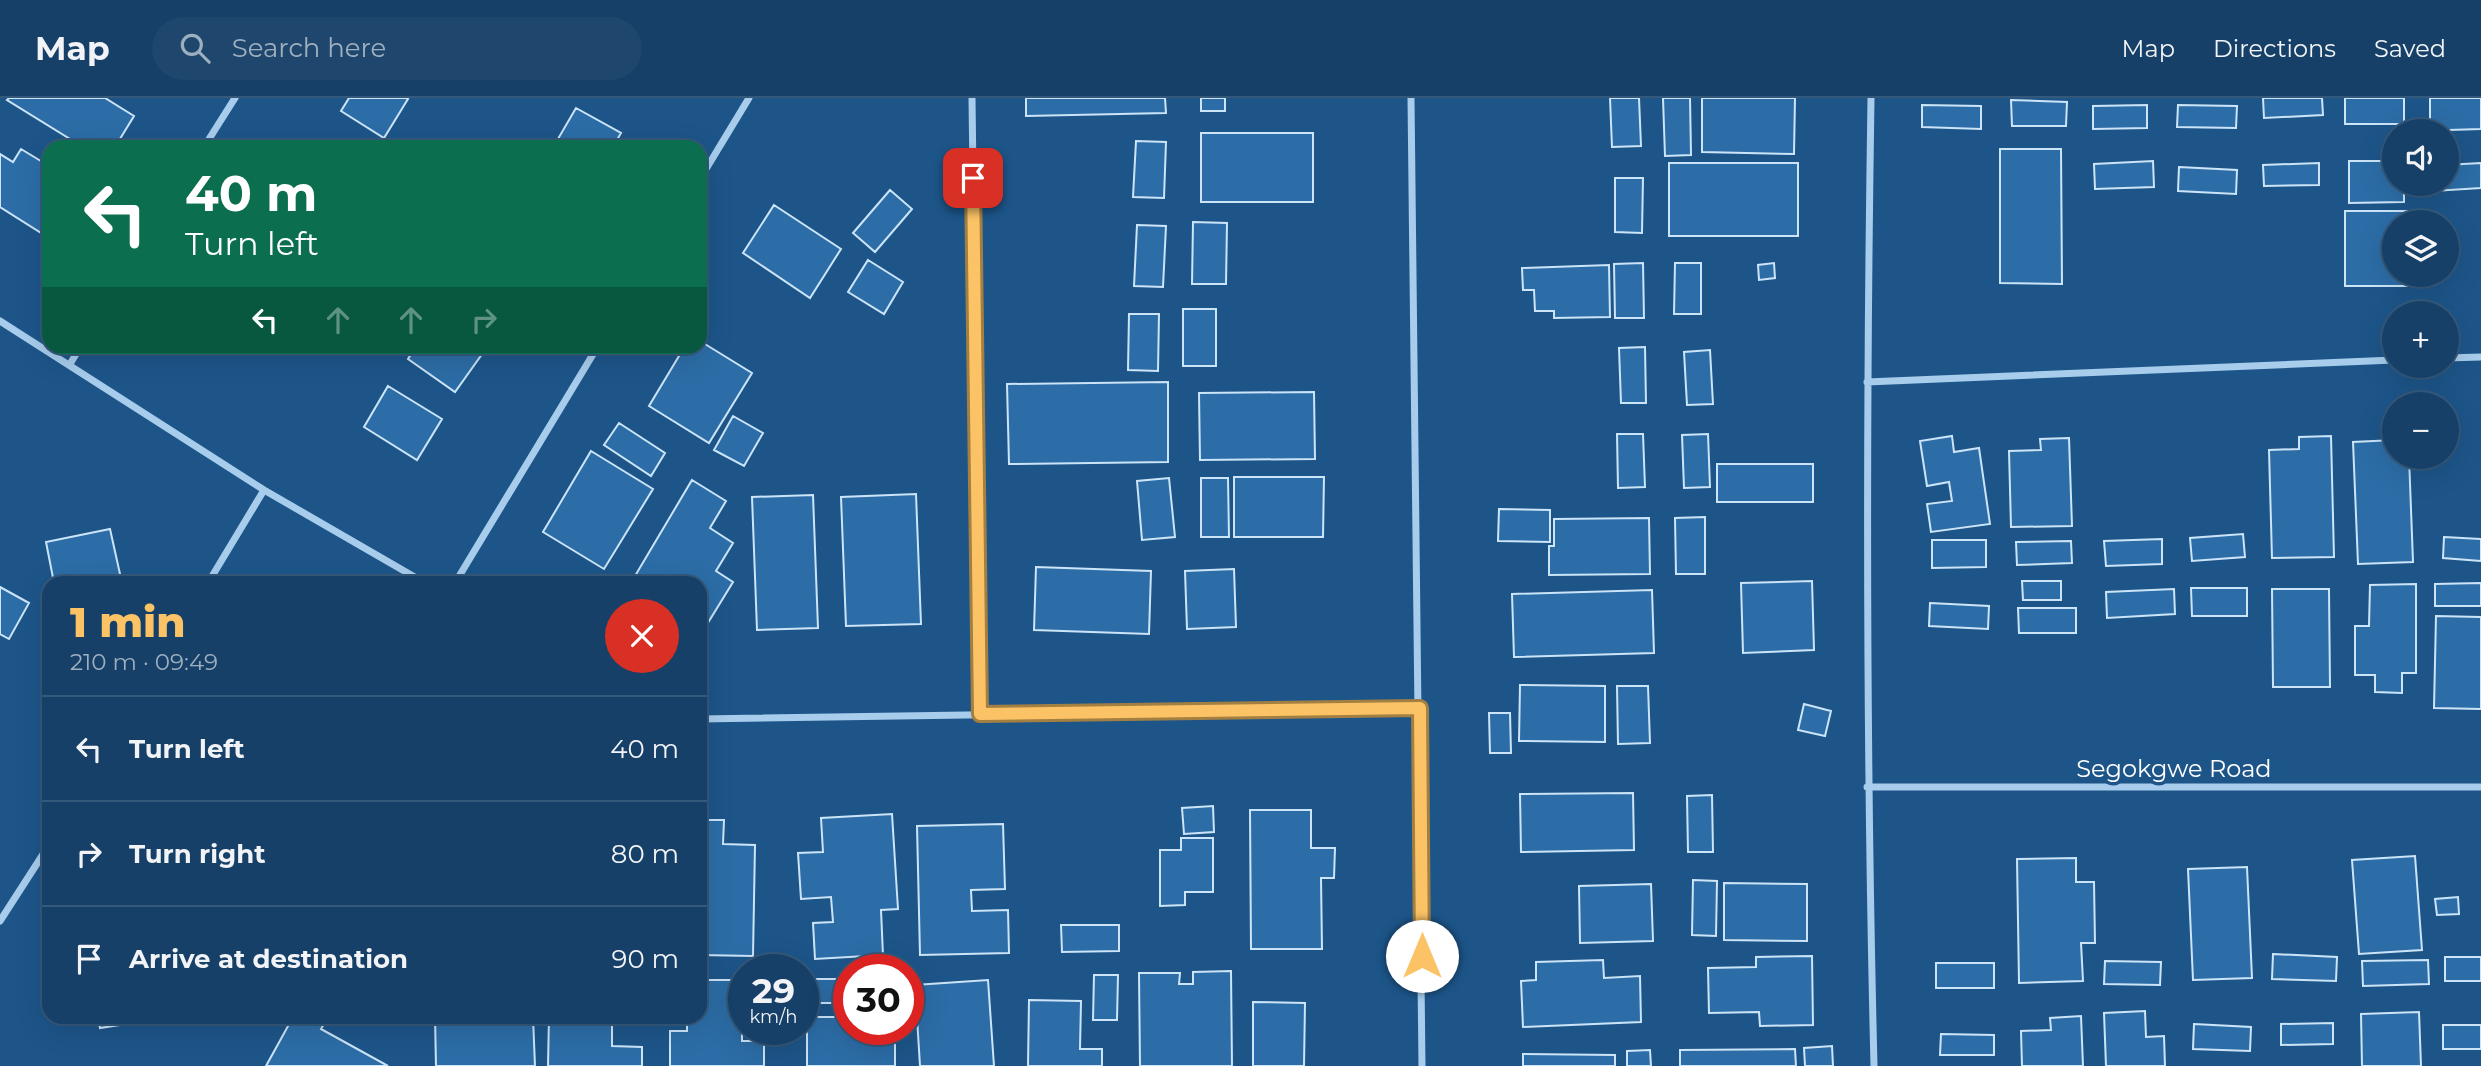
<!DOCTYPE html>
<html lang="en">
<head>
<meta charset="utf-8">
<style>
	body { margin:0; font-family:Montserrat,sans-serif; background:#1f476d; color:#f1f3f6; height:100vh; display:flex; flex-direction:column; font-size:26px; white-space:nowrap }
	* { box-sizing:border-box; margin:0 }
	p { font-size:23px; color:#9eafc0 }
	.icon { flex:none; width:38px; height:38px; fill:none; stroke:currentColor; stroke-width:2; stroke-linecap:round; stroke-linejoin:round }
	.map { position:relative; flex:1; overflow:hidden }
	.details { position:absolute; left:42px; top:478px; width:665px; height:448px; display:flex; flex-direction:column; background:#164067; border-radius:21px; box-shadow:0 7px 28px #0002,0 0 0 2px #35597b }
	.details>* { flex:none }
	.top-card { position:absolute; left:42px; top:42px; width:665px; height:214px; border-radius:21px; box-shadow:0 7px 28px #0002,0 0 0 2px #35597b; background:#0b6e4f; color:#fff; overflow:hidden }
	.buttons { position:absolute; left:2382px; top:21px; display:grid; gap:14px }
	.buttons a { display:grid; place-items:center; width:77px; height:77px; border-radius:50%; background:#164067; box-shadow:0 7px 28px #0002,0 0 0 2px #35597b; font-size:35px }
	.speed { position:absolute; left:728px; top:856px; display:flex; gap:14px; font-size:35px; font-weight:700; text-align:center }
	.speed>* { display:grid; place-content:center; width:91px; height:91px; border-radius:50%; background:#164067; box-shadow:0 7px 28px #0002,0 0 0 2px #35597b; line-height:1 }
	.speed small { font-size:18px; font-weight:400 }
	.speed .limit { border:10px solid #d22; background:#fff; color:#111 }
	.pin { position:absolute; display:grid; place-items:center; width:60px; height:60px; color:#fff; margin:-30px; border-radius:14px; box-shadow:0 4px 10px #0006 }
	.me { position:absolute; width:77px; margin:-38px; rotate:0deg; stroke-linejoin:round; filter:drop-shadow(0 0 5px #0008) }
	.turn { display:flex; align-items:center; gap:24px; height:147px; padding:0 28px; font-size:32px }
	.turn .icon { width:91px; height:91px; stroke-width:2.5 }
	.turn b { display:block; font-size:49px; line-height:60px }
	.lanes { display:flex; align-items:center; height:66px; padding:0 28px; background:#0003; justify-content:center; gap:35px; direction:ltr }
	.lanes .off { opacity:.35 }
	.round { display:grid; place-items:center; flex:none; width:74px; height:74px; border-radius:37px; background:#1f476d }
	.overview { display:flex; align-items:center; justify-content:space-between; height:119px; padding:0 28px }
	h1 { font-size:42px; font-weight:800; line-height:52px; color:#fbc366 }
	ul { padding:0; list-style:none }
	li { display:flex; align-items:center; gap:21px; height:105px; padding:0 28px; border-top:2px solid #35597b }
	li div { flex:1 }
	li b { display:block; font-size:26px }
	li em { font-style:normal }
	header { display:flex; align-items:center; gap:42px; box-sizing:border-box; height:98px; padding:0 35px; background:#164067; border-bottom:2px solid #35597b }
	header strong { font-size:33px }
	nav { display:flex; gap:38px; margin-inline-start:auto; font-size:24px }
	.search { width:490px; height:63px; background:#1f476d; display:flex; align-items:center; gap:18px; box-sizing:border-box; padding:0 24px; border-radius:38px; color:#9eafc0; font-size:26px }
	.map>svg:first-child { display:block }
</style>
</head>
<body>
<header>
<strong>Map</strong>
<div class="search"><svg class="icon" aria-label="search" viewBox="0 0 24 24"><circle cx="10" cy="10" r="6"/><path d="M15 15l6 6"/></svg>Search here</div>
<nav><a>Map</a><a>Directions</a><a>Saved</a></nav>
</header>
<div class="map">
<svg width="2481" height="968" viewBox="0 0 2481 968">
	<rect width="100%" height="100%" fill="#1d5589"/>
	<path fill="#2c6da7" stroke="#cce4f8" stroke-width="2" d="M9,0H105L134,18L115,49H83L7,2Z
		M349,0H406L408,1L384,40L341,13Z
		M1026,0H1165L1166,15L1026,18Z
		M1201,0H1225V13H1201Z
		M1610,0H1639L1641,48L1612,49Z
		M1663,0H1690L1691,57L1665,58Z
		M1702,0H1795L1794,56L1702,54Z
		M2263,0H2322L2323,17L2264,20Z
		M2345,0H2404V26H2345Z
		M2430,0H2481V31L2449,32L2450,48H2446V33H2430Z
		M2011,2L2067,4L2066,28H2012Z
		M1922,7L1981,8V31L1922,29Z
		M2147,7V30L2093,31V8Z
		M2178,7L2237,8L2236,30L2177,29Z
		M576,10L621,35L613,49L555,46Z
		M1201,35H1313V104H1201Z
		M1136,43L1166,44L1164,100L1133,99Z
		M21,51L49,68V133L46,138L0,109V56L13,64Z
		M2000,51H2061L2062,186L2000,185Z
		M2153,63L2154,89L2095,91L2094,66Z
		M2349,63H2394V86H2404V104L2349,105Z
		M1669,65H1798V138H1669Z
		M2319,65V87L2264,88L2263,67Z
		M2481,65V90L2434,93V86H2446V67Z
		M2179,69L2237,72L2236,96L2178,93Z
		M1615,80H1643L1642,135L1615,134Z
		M890,92L912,111L875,154L853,135Z
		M774,107L841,151L810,200L743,155Z
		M2345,113H2407L2408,124H2394V177H2408V188H2345Z
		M1193,124L1227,125L1226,186H1192Z
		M1137,127L1166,128L1163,189L1134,188Z
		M868,162L903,184L884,216L848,194Z
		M1643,165L1644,220H1615L1614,166Z
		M1675,165H1701V216H1674Z
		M1774,165L1775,180L1759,182L1758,167Z
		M1609,167L1610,219L1554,220V213H1535L1534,192H1523L1522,170Z
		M1183,211H1216V268H1183Z
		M1129,216H1159L1158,273L1128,272Z
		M700,243L752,275L709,345L649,308L685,248H700Z
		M416,248H480L485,252L455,294L408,261Z
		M1645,249L1646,305H1621L1619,250Z
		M1710,252L1713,306L1687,307L1684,254Z
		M1168,284V364L1009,366L1007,286Z
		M388,288L442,321L417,362L364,329Z
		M1314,294L1315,361L1200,362L1199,295Z
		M733,318L763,335L744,368L714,352Z
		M619,325L665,355L651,378L604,347Z
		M1617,336H1643L1645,389L1618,390Z
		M1708,336L1710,389L1684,390L1682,337Z
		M1952,338L1954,354L1979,350L1990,426L1931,434L1927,406L1952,403L1949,384L1927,388L1920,343Z
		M2331,338L2334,459L2272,460L2269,352L2299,351V339Z
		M2069,340L2072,428L2011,429L2009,353L2041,352L2040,341Z
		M2394,342V359H2409L2413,464L2358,466L2353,344Z
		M591,353L653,391L604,471L543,434Z
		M1717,366H1813V404H1717Z
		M1234,379H1324L1323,439H1234Z
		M1169,380L1175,439L1142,442L1137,383Z
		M1201,380H1228L1229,439H1201Z
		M692,382L726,403L710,430L733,445L716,473L733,484L706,528L700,524V485L632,483Z
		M916,396L921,526L846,528L841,399Z
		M813,397L818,530L757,532L752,399Z
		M1499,411L1550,412V444L1498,443Z
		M1705,419V476H1676L1675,420Z
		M1649,420L1650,476L1549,477V448H1554V421Z
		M110,431L122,485H54L46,444Z
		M2243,436L2245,459L2192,463L2190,440Z
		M2444,439L2481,441V463L2443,460Z
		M2162,441V466L2106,468L2104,443Z
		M1932,442H1986V469L1932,470Z
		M2071,443L2072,465L2017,467L2016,444Z
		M1036,469L1151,473L1149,536L1034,532Z
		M1234,471L1236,529L1187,531L1185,473Z
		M1812,483L1814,552L1743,555L1741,485Z
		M2022,483H2061V502H2023Z
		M2481,485V508H2435V486Z
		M2416,486V575H2402V595L2375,594V577H2355V528H2369L2370,487Z
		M0,489L29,505L9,541L0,536Z
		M2191,490H2247V518H2192Z
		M2174,491L2175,516L2107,520L2106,494Z
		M2272,491H2329L2330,589H2273Z
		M1652,492L1654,555L1514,559L1512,496Z
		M1930,505L1989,508L1988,531L1929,528Z
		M2018,510H2076V535H2019Z
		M2436,518L2481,519V611L2434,610Z
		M1520,587L1605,588V644L1519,643Z
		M1617,588H1648L1650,645L1618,646Z
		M1804,606L1831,613L1825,638L1798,632Z
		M1489,615H1510L1511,655H1490Z
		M1633,695L1634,752L1521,754L1520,696Z
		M1712,697L1713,754H1688L1687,698Z
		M1213,708L1214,734L1184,736L1182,710Z
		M1250,712H1311V750H1335L1334,780H1321L1322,851H1251Z
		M892,716L898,811L881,812L883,857L815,861L813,825L833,824L831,799L801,801L798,755L823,754L821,720Z
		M700,722H724L723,746L755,747L753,858L700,857Z
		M1003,726L1005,791L971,792L972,813L1008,812L1009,855L920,857L917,728Z
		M1181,740H1213V794H1185V807L1160,808V752H1181Z
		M2415,758L2422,852L2359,856L2352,762Z
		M2076,760V784H2094L2095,845H2081L2083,883L2019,885L2017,761Z
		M2247,769L2252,880L2193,882L2188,771Z
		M1693,782L1717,783L1716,838L1692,837Z
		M1724,785L1807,786V843L1724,842Z
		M1651,786L1653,843L1580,845L1579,788Z
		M2458,799L2459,816L2437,817L2435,801Z
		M1061,827H1119V853L1062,854Z
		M2273,856L2337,859L2336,883L2272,881Z
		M1812,858L1813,927L1760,928L1759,914L1709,915L1708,870L1756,869V859Z
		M2445,859H2481V883H2445Z
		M1603,862L1604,880L1640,878L1641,924L1523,929L1521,883L1536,882V864Z
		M2428,862L2429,886L2363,888L2362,863Z
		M2105,863L2161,864L2160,887L2104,886Z
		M1936,865H1994V890H1936Z
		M1231,873L1232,968H1140L1139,875H1180L1179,886H1193V874Z
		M1094,877H1118L1117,922H1093Z
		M803,881H849V905H803Z
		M700,882H742V943H764V968H670V933H687V919H700Z
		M988,882L994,968H920L915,887Z
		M1029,902L1081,903L1080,951H1102V968H1028Z
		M1253,904L1305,905L1304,968H1253Z
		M2145,913L2146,939L2164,938L2165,968H2106L2104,915Z
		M2419,914L2421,968H2362L2361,916Z
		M2081,918L2083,968H2022L2021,933L2051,932L2050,920Z
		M98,919H163L164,920L100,930Z
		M293,919H328L321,931L388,968H266Z
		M435,919H533L535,968H436Z
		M549,919H612V948L642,949V968H548Z
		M807,919H849V931H895V968H807Z
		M2333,925V946L2281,947V926Z
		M2194,926L2251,929L2250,953L2193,951Z
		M2443,927H2481V951H2443Z
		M1941,936L1994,937V957H1940Z
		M1832,948L1833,968H1805L1804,950Z
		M1795,951L1796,968H1680V952Z
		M1650,952L1651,968H1627V953Z
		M1523,956L1615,957V968H1523Z"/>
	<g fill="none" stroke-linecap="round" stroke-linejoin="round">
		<path stroke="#a7ccec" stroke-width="7" d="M972,0L980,616
			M1411,0L1422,968
			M1871,0C1866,323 1866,645 1874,968
			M204,49L235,0
			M700,81L749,0
			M0,223L264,392L425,485
			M2446,260L2481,259
			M70,266L81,248
			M1867,284L2394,262
			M208,485L264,392
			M455,485L598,248
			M700,621L1420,610
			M1867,689H2481
			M0,823L49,747"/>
	</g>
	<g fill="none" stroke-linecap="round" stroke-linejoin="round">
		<g stroke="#a37f42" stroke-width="18">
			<path id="route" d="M973,80L980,616L1420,610L1422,858"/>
		</g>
		<use href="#route" stroke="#fbc366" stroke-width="12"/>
	</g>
	<g text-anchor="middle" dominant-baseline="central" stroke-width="7" stroke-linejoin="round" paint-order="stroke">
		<g font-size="24" fill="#fff" stroke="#1d5589">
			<text x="2174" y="670">Segokgwe Road</text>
		</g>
	</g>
</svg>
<div class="buttons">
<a><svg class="icon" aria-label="sound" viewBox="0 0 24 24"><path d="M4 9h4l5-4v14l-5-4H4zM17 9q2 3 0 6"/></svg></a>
<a><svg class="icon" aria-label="layers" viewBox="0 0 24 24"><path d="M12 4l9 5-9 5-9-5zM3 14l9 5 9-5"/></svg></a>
<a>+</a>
<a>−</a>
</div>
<div class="speed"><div>29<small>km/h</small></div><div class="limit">30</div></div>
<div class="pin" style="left:973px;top:80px;background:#d93025"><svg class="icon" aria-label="arrive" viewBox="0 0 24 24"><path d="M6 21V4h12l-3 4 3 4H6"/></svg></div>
<svg class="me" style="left:1422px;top:858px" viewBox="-20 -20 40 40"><circle r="19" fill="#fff"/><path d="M0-13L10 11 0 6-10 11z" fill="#fbc366"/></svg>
<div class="top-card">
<div class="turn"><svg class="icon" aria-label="left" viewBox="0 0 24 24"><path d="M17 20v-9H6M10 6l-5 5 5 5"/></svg><div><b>40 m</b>Turn left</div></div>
<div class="lanes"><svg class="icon" aria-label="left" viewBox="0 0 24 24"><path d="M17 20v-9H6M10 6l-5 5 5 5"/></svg><svg class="icon off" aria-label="ahead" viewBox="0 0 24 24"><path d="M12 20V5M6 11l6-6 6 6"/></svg><svg class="icon off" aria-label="ahead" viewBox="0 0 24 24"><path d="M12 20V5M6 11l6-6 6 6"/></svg><svg class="icon off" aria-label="right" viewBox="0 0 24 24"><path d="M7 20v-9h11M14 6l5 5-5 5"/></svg></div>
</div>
<section class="details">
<div class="overview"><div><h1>1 min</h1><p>210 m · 09:49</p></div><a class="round" style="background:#d93025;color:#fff"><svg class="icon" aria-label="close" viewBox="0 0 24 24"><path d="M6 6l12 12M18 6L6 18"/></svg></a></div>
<ul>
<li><svg class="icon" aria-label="left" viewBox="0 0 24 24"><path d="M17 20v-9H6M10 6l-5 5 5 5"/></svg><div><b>Turn left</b></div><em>40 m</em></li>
<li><svg class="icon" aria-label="right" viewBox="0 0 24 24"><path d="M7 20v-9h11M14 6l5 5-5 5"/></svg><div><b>Turn right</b></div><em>80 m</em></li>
<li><svg class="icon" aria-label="arrive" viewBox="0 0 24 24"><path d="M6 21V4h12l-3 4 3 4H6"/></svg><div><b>Arrive at destination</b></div><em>90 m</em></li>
</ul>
</section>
</div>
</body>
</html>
